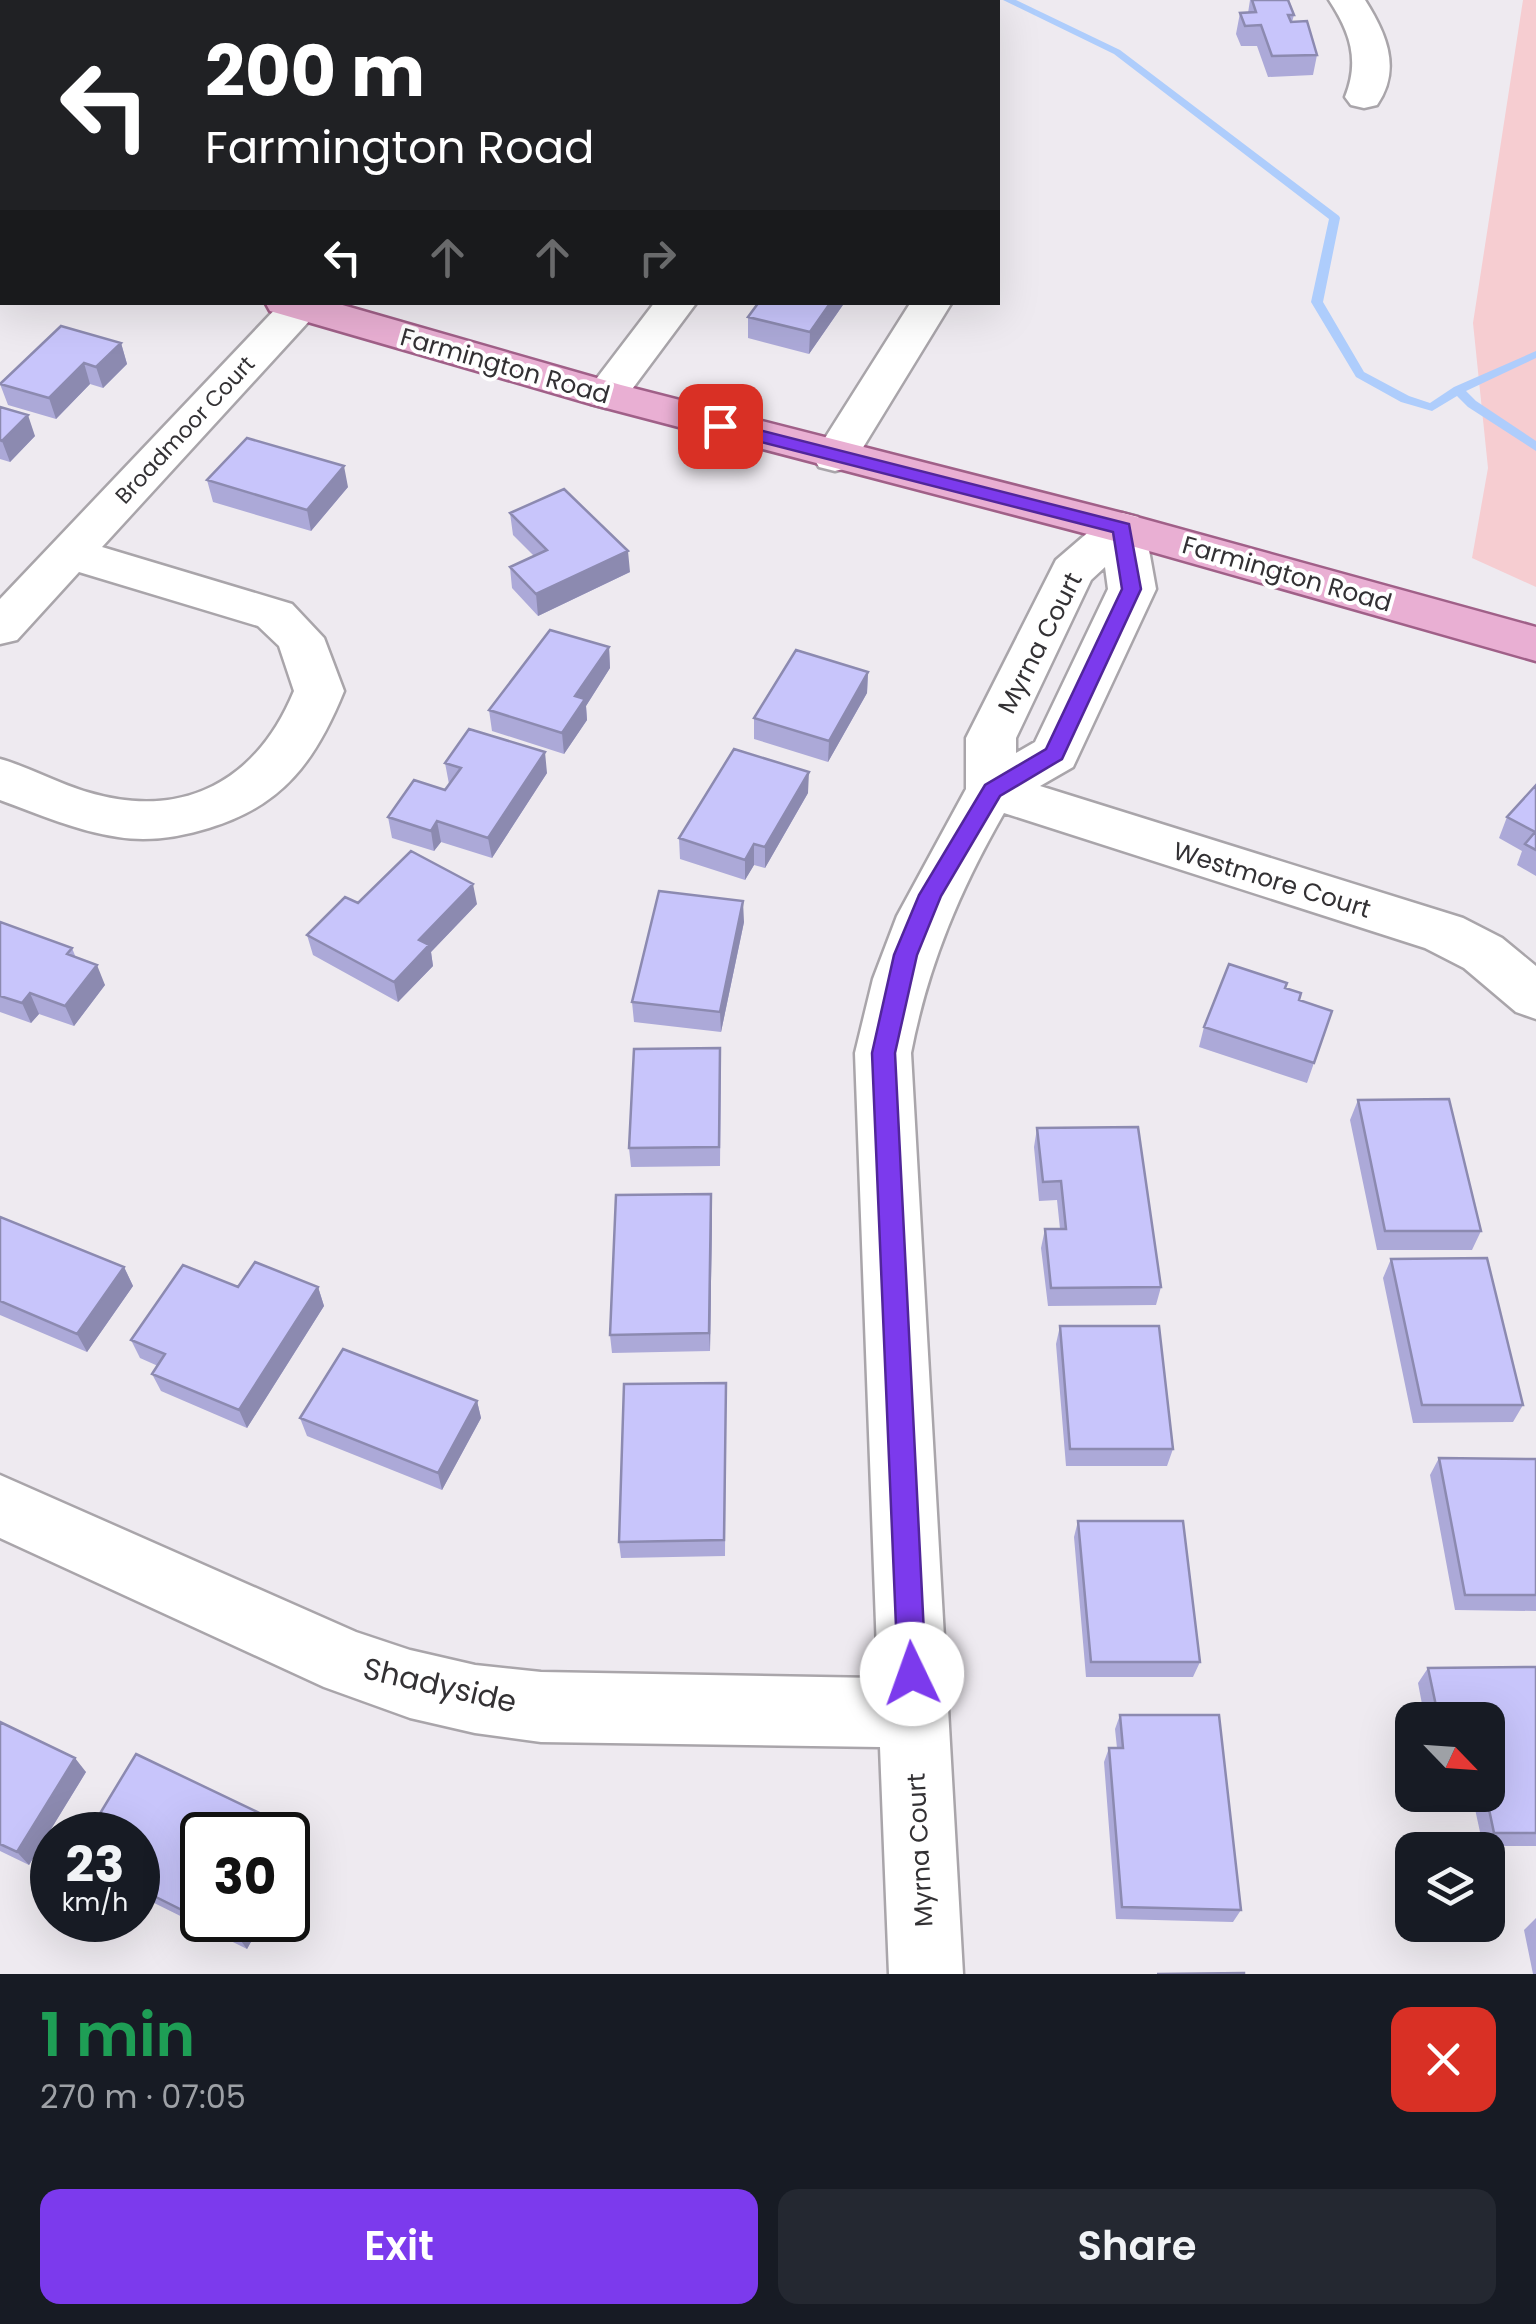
<!DOCTYPE html>
<html lang="en">
<head>
<meta charset="utf-8">
<style>
	body { margin:0; font-family:Poppins,sans-serif; background:#242831; color:#f1f3f6; height:100vh; display:flex; flex-direction:column; font-size:38px; white-space:nowrap }
	* { box-sizing:border-box; margin:0 }
	p { font-size:32px; color:#9ea1a6 }
	.icon { flex:none; width:55px; height:55px; fill:none; stroke:currentColor; stroke-width:2; stroke-linecap:round; stroke-linejoin:round }
	.map { position:relative; height:1974px; overflow:hidden }
	.panel { display:flex; flex-direction:column; background:#171b24; flex:1 }
	.panel>* { flex:none }
	.top-card { position:absolute; left:0px; top:0px; width:1000px; height:305px; box-shadow:0 10px 40px #0002; background:#202124; color:#fff; overflow:hidden }
	.needle { width:65px; rotate:115deg }
	.buttons { position:absolute; left:1395px; top:1702px; display:grid; gap:20px }
	.buttons a { display:grid; place-items:center; width:110px; height:110px; border-radius:20px; background:#171b24; box-shadow:0 10px 40px #0002; font-size:50px }
	.speed { position:absolute; left:30px; top:1812px; display:flex; gap:20px; font-size:50px; font-weight:700; text-align:center }
	.speed>* { display:grid; place-content:center; width:130px; height:130px; border-radius:50%; background:#171b24; box-shadow:0 10px 40px #0002; line-height:1 }
	.speed small { font-size:25px; font-weight:400 }
	.speed .limit { border:5px solid #111; border-radius:15px; background:#fff; color:#111 }
	.pin { position:absolute; display:grid; place-items:center; width:85px; height:85px; color:#fff; margin:-42px; border-radius:20px; box-shadow:0 5px 15px #0006 }
	.me { position:absolute; width:110px; margin:-55px; rotate:357deg; stroke-linejoin:round; filter:drop-shadow(0 0 8px #0008) }
	.turn { display:flex; align-items:center; gap:35px; height:210px; padding:0 40px; font-size:45px }
	.turn .icon { width:130px; height:130px; stroke-width:2.5 }
	.turn b { display:block; font-size:70px; line-height:85px }
	.lanes { display:flex; align-items:center; height:95px; padding:0 40px; background:#0003; justify-content:center; gap:50px; direction:ltr }
	.lanes .off { opacity:.35 }
	.round { display:grid; place-items:center; flex:none; width:105px; height:105px; border-radius:20px; background:#242831 }
	.head { display:flex; align-items:center; justify-content:space-between; height:170px; padding:0 40px }
	h1 { font-size:60px; font-weight:600; line-height:75px; color:#1e9e55 }
	.button { display:flex; gap:20px; margin-top:auto; padding:20px 40px }
	.button a { flex:1; height:115px; border-radius:20px; background:#7c3aed; color:#fff; font-size:40px; font-weight:600; line-height:115px; text-align:center }
	.button a+a { background:#242831; color:#f1f3f6 }
	.map>svg:first-child { display:block }
</style>
</head>
<body>
<div class="map">
<svg width="1536" height="1974" viewBox="0 0 1536 1974">
	<rect width="100%" height="100%" fill="#eeeaf0"/>
	<path fill="#f6cdd1" d="M1523,0H1536V587L1472,558L1488,468L1473,323Z"/>
	<g fill="none" stroke-linecap="round" stroke-linejoin="round">
		<path fill="#aecdfc" fill-rule="evenodd" d="M1003,0H1016L1120,50L1339,216L1340,218L1323,302L1364,372L1409,396L1430,403L1454,387L1536,351V358L1466,391L1476,401L1536,441V451L1468,407L1457,396L1432,411L1401,402L1356,377L1311,302L1329,219L1114,54Z"/>
		<g stroke="#a9a5aa" stroke-width="5">
			<path id="minor" d="M766,0H804L806,2H768Z
				M1329,0H1365C1386,33 1402,69 1377,105L1364,108L1351,105L1345,97C1360,60 1350,32 1329,0Z
				M2,61V84L0,85V62Z
				M2,146V172L0,173V147Z
				M282,302H319L322,307L102,547L292,604L324,638L344,691C316,760 283,806 209,828C180,837 149,842 118,837C77,831 38,814 0,800V759C29,767 57,783 87,792C183,821 257,781 294,691L279,646L258,626L79,572L17,640L0,644V599Z
				M655,302H697L621,404L606,408L591,404L584,395Z
				M911,302H952L851,467L835,471L819,467L813,457Z
				M1122,513L1138,517L1145,528L1156,589L1073,767L1040,786L1463,918L1502,938L1536,966V1019L1516,1012L1464,968L1425,948L1004,813C960,890 928,965 911,1053L963,1974H889L880,1747L541,1742L475,1733L410,1718L324,1687L0,1538V1475L356,1632L410,1650L475,1665L541,1672L878,1678L855,1053L873,979L897,916L966,789V738L1056,560L1106,517ZM1105,567L1108,589L1035,742L1016,753V738L1091,580Z"/>
		</g>
		<g stroke="#a06088" stroke-width="5">
			<path id="major" d="M0,214H2V238H0Z
				M265,302H332L621,385L1122,513L1536,627V661L1114,541L591,404L270,311Z"/>
		</g>
		<use href="#minor" fill="#fff" fill-rule="evenodd"/>
		<use href="#major" fill="#e9afd3" fill-rule="evenodd"/>
	</g>
	<path fill="#aca9d8" d="M195,0H282L278,2H197Z
		M1250,0H1288L1294,15L1292,22L1317,55L1313,75L1268,77L1257,46H1241L1236,34L1240,13H1248Z
		M845,302L809,354L748,338V317Z
		M121,343L127,364L103,388L90,384L56,419L8,405L0,384Z
		M0,407L35,436L10,462L0,459Z
		M207,480L348,487L311,531L213,502Z
		M510,513L630,572L538,616L512,588L510,567L534,556L513,535Z
		M609,647L610,668L586,706L587,720L564,754L492,731L489,710Z
		M868,672L867,693L828,762L754,739V718Z
		M445,763L547,773L492,858L441,842L434,851L392,838L388,817L445,790L449,784Z
		M1536,785V876L1517,865L1522,851L1499,838L1507,817Z
		M808,793L765,868L754,865L745,880L680,859L679,838Z
		M358,903L477,904L431,952L433,966L398,1002L313,955L307,935Z
		M0,922L72,948L76,958L105,985L74,1026L39,1014L31,1023L0,1012Z
		M744,922L721,1032L634,1022L632,1002Z
		M1285,988L1299,1000L1332,1011L1307,1083L1199,1047L1204,1027Z
		M721,1068L720,1166L631,1167L629,1148Z
		M1358,1100L1481,1231L1472,1250H1377L1350,1120Z
		M1037,1128L1161,1287L1156,1305L1048,1306L1041,1248L1045,1229H1060L1057,1200L1039,1201L1034,1147Z
		M712,1213L710,1351L612,1353L610,1335Z
		M0,1217L124,1267L133,1286L87,1352L0,1315Z
		M1391,1259L1523,1405L1513,1422L1413,1423L1383,1278Z
		M238,1287H318L324,1306L247,1428L161,1391L152,1374L158,1366L140,1358L131,1340Z
		M1060,1326L1173,1449L1167,1466H1066L1056,1344Z
		M726,1383L725,1556L621,1558L619,1542Z
		M477,1401L481,1418L442,1490L307,1436L300,1418Z
		M1439,1458L1536,1459V1611L1455,1610L1430,1475Z
		M1078,1521L1200,1662L1193,1677H1086L1074,1537Z
		M1536,1667V1846H1483L1472,1795H1488V1720H1425L1418,1683L1428,1668Z
		M1120,1715L1241,1910L1233,1922L1116,1919L1104,1762L1109,1748H1117L1115,1729Z
		M0,1722L86,1772L29,1865L0,1851Z
		M138,1835L305,1844L202,1920H263L247,1949L138,1895Z
		M1536,1918V1974H1533L1524,1930Z"/>
	<path fill="#8c8ab0" d="M241,0H259V2H242Z
		M831,302H845L809,354L810,332Z
		M121,343L127,364L103,388L96,367Z
		M84,363L90,384L56,419L49,398Z
		M28,415L35,436L10,462L2,441Z
		M344,466L348,487L311,531L307,510Z
		M628,551L630,572L538,616L536,594Z
		M609,647L610,668L586,706L587,720L564,754L562,733L575,696Z
		M868,672L867,693L828,762L829,741Z
		M545,752L547,773L492,858L488,838Z
		M809,772L808,793L765,868V847Z
		M437,821L441,842L434,851L431,831Z
		M754,844V865L745,880V860Z
		M473,884L477,904L431,952L433,966L398,1002L394,982L419,940Z
		M743,901L744,922L721,1032L720,1012Z
		M97,965L105,985L74,1026L65,1006Z
		M30,993L39,1014L31,1023L22,1003Z
		M711,1194L712,1213L710,1351L709,1333Z
		M124,1267L133,1286L87,1352L77,1334Z
		M318,1287L324,1306L247,1428L239,1410Z
		M477,1401L481,1418L442,1490L438,1473Z
		M75,1758L86,1772L29,1865L17,1852Z
		M297,1831L305,1844L288,1875V1849Z
		M248,1920H263L247,1949L238,1937Z"/>
	<path fill="#c8c5fb" stroke="#8c8ab0" stroke-width="2.5" d="M1252,0H1288L1294,15H1288L1291,22L1307,21L1317,55L1272,56L1261,25L1245,26L1240,13L1256,12Z
		M759,302H831L810,332L748,317Z
		M61,326L121,343L96,367L84,363L49,398L0,384Z
		M0,407L28,415L2,441L0,440Z
		M247,438L344,466L307,510L207,480Z
		M564,489L628,551L536,594L510,567L547,550L510,513Z
		M550,630L609,647L575,696L585,699L562,733L489,710Z
		M796,650L868,672L829,741L754,718Z
		M469,729L545,752L488,838L437,821L431,831L388,817L414,780L445,790L461,768L445,763Z
		M734,749L809,772L765,847L754,844L745,860L679,838Z
		M1536,785V850L1525,844L1535,832L1507,817Z
		M411,851L473,884L419,940L429,945L394,982L307,935L345,897L358,903Z
		M659,891L743,901L720,1012L632,1002Z
		M0,922L72,948L67,954L97,965L65,1006L30,993L22,1003L0,996Z
		M1229,964L1287,983L1285,988L1301,993L1299,1000L1332,1011L1314,1063L1204,1027Z
		M720,1048L719,1147L629,1148L634,1049Z
		M1449,1099L1481,1231H1385L1358,1100Z
		M1138,1127L1161,1287L1051,1288L1045,1229H1066L1061,1181L1043,1182L1037,1128Z
		M711,1194L709,1333L610,1335L616,1195Z
		M0,1217L124,1267L77,1334L0,1301Z
		M1487,1258L1523,1405H1422L1391,1259Z
		M255,1262L318,1287L239,1410L152,1374L165,1354L131,1340L183,1265L238,1287Z
		M1060,1326H1159L1173,1449H1070Z
		M343,1349L477,1401L438,1473L300,1418Z
		M726,1383L724,1540L619,1542L624,1384Z
		M1439,1458L1536,1459V1595H1465Z
		M1078,1521H1183L1200,1662H1091Z
		M1536,1667V1833H1494L1486,1795H1488V1720H1439L1428,1668Z
		M1120,1715H1219L1241,1910L1122,1907L1109,1748H1123Z
		M0,1722L75,1758L17,1852L0,1844Z
		M136,1754L297,1831L288,1849V1835H202V1920L138,1888V1835H87Z
		M203,1920H248L238,1937Z
		M1244,1973V1974H1157Z"/>
	<path fill="#7c3aed" stroke="#51269a" stroke-width="2.5" d="M720,420L1129,524L1141,589L1062,759L1000,796L941,896L917,955L895,1053L926,1674L922,1684L912,1689L902,1684L898,1674L872,1053L894,955L919,895L985,785L1046,749L1122,589L1113,532L714,430V422Z"/>
	<g text-anchor="middle" dominant-baseline="central" stroke-width="8" stroke-linejoin="round" paint-order="stroke">
		<g font-size="22" fill="#333134" stroke="#fff">
			<text transform="translate(185 430) rotate(-47)">Broadmoor Court</text>
		</g>
		<g font-size="25" fill="#333134" stroke="#fff">
			<text transform="translate(505 366) rotate(16)">Farmington Road</text>
			<text transform="translate(1287 574) rotate(16)">Farmington Road</text>
			<text transform="translate(1040 643) rotate(-63)">Myrna Court</text>
			<text transform="translate(1272 880) rotate(17)">Westmore Court</text>
			<text transform="translate(920 1850) rotate(-93)">Myrna Court</text>
		</g>
		<g font-size="30" fill="#333134" stroke="#fff">
			<text transform="translate(440 1685) rotate(13)">Shadyside</text>
		</g>
	</g>
</svg>
<div class="buttons">
<a><svg class="needle" viewBox="-14 -14 28 28"><path d="M0-13l5 13h-10z" fill="#e53935"/><path d="M0 13l5-13h-10z" fill="#9ea1a6"/></svg></a>
<a><svg class="icon" aria-label="layers" viewBox="0 0 24 24"><path d="M12 4l9 5-9 5-9-5zM3 14l9 5 9-5"/></svg></a>
</div>
<div class="speed"><div>23<small>km/h</small></div><div class="limit">30</div></div>
<div class="pin" style="left:720px;top:426px;background:#d93025"><svg class="icon" aria-label="arrive" viewBox="0 0 24 24"><path d="M6 21V4h12l-3 4 3 4H6"/></svg></div>
<svg class="me" style="left:912px;top:1674px" viewBox="-20 -20 40 40"><circle r="19" fill="#fff"/><path d="M0-13L10 11 0 6-10 11z" fill="#7c3aed"/></svg>
<div class="top-card">
<div class="turn"><svg class="icon" aria-label="left" viewBox="0 0 24 24"><path d="M17 20v-9H6M10 6l-5 5 5 5"/></svg><div><b>200 m</b>Farmington Road</div></div>
<div class="lanes"><svg class="icon" aria-label="left" viewBox="0 0 24 24"><path d="M17 20v-9H6M10 6l-5 5 5 5"/></svg><svg class="icon off" aria-label="ahead" viewBox="0 0 24 24"><path d="M12 20V5M6 11l6-6 6 6"/></svg><svg class="icon off" aria-label="ahead" viewBox="0 0 24 24"><path d="M12 20V5M6 11l6-6 6 6"/></svg><svg class="icon off" aria-label="right" viewBox="0 0 24 24"><path d="M7 20v-9h11M14 6l5 5-5 5"/></svg></div>
</div>
</div>
<section class="panel">
<div class="head"><div><h1>1 min</h1><p>270 m · 07:05</p></div><a class="round" style="background:#d93025;color:#fff"><svg class="icon" aria-label="close" viewBox="0 0 24 24"><path d="M6 6l12 12M18 6L6 18"/></svg></a></div>
<div class="button"><a>Exit</a><a>Share</a></div>
</section>
</body>
</html>
